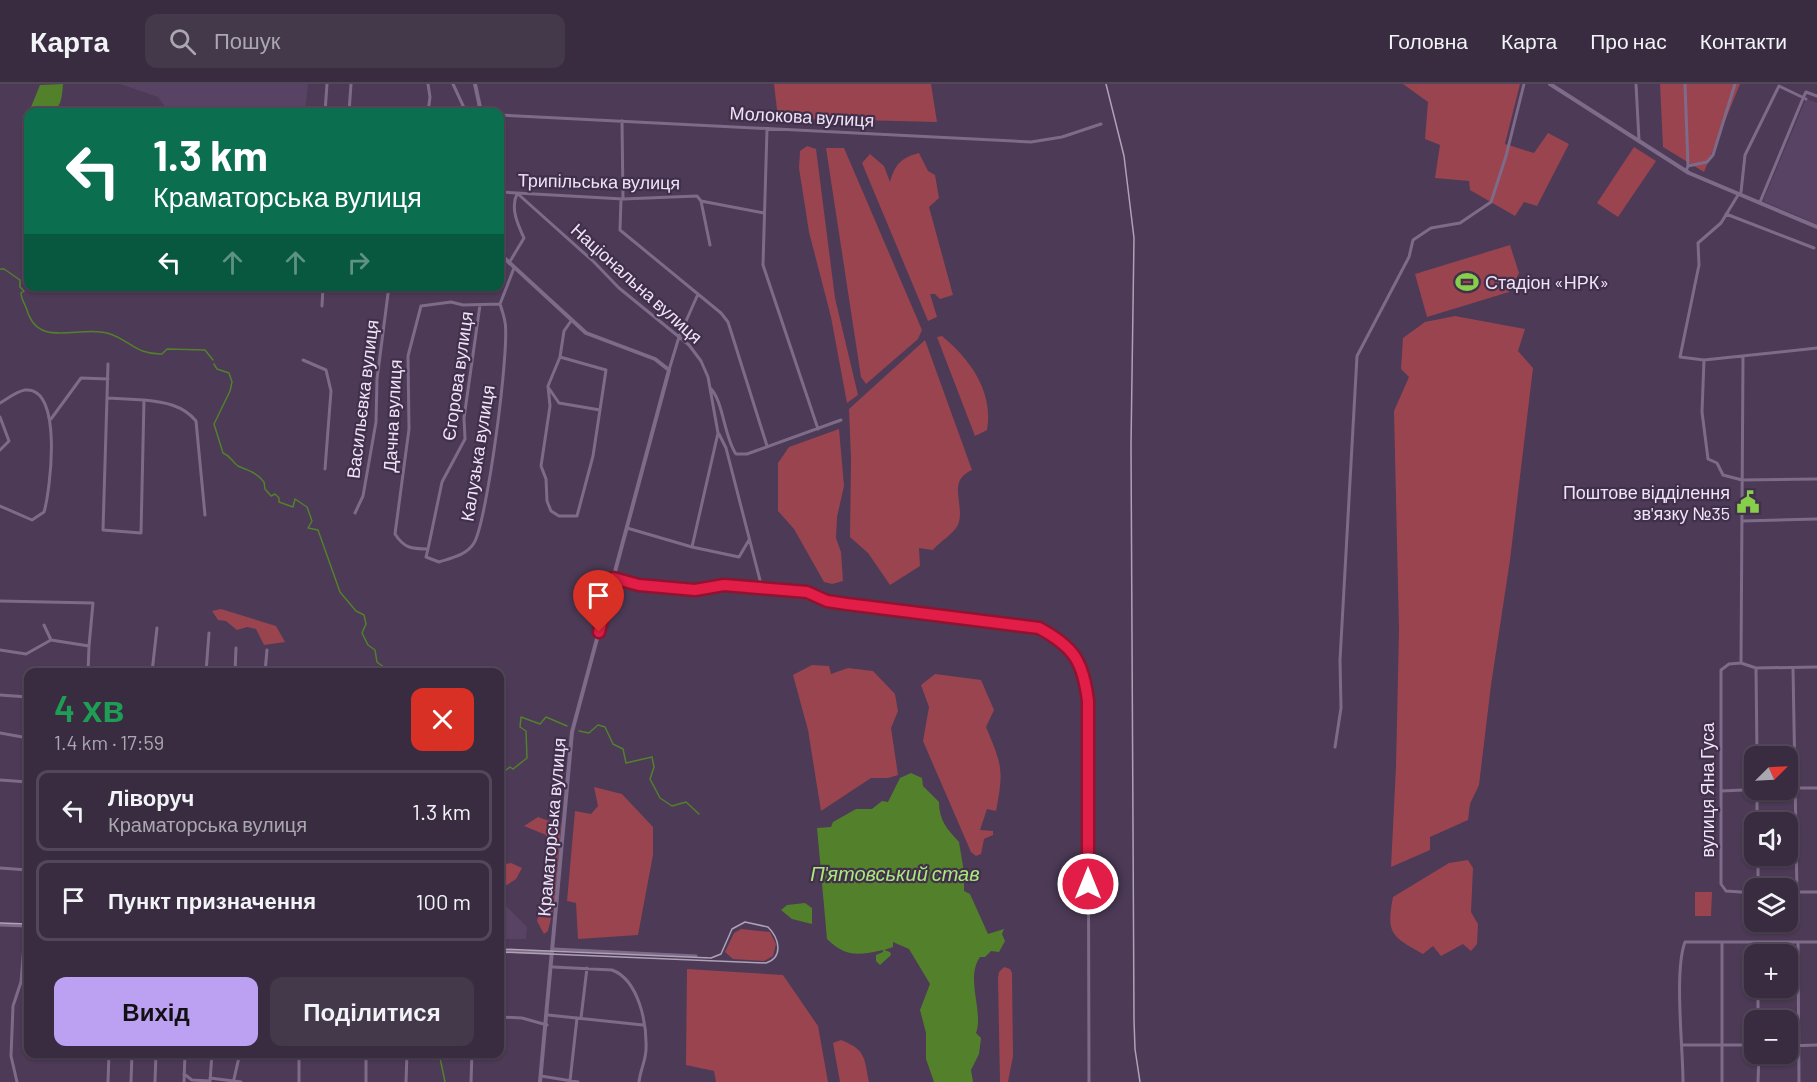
<!DOCTYPE html>
<html lang="uk">
<head>
<meta charset="utf-8">
<style>
	body { margin:0; font-family:Barlow,sans-serif; background:#44384b; color:#f1f3f6; height:100vh; display:flex; flex-direction:column; font-size:22px; white-space:nowrap }
	* { box-sizing:border-box; margin:0 }
	p { font-size:20px; color:#aba7b1 }
	.icon { flex:none; width:33px; height:33px; fill:none; stroke:currentColor; stroke-width:2; stroke-linecap:round; stroke-linejoin:round }
	.map { position:relative; flex:1; overflow:hidden }
	.side { position:absolute; left:24px; top:584px; width:480px; height:390px; display:flex; flex-direction:column; background:#392c40; border-radius:12px; box-shadow:0 2px 4px #0004,0 0 0 2px #534859 }
	.side>* { flex:none }
	.top-card { position:absolute; left:24px; top:24px; width:480px; height:183px; border-radius:12px; box-shadow:0 2px 4px #0004,0 0 0 2px #534859; background:#0b6e4f; color:#fff; overflow:hidden }
	.needle { width:39px; rotate:66deg }
	.tools { position:absolute; left:1744px; top:662px; display:grid; gap:12px }
	.tools a { display:grid; place-items:center; width:54px; height:54px; border-radius:12px; background:#392c40; box-shadow:0 2px 4px #0004,0 0 0 2px #534859; font-size:30px }
	.pin { position:absolute; display:grid; place-items:center; width:51px; height:51px; color:#fff; margin:-62px -26px; border-radius:50% 50% 50% 0; rotate:-45deg; box-shadow:0 0 6px #0007 }
	.pin .icon { rotate:45deg }
	.me { position:absolute; width:66px; margin:-33px; rotate:0deg; stroke-linejoin:round; filter:drop-shadow(0 0 4px #0008) }
	.turn { display:flex; align-items:center; gap:21px; height:126px; padding:0 30px; font-size:27px }
	.turn .icon { width:78px; height:78px; stroke-width:2.5 }
	.turn b { display:block; font-size:42px; line-height:51px }
	.lanes { display:flex; align-items:center; height:57px; padding:0 30px; background:#0003; justify-content:center; gap:30px; direction:ltr }
	.lanes .off { opacity:.35 }
	.round { display:grid; place-items:center; flex:none; width:63px; height:63px; border-radius:12px; background:#44384b }
	.summary { display:flex; align-items:center; justify-content:space-between; height:102px; padding:0 30px }
	h1 { font-size:36px; font-weight:600; line-height:45px; color:#1e9e55 }
	.action { display:flex; gap:12px; margin-top:auto; padding:12px 30px }
	.action a { flex:1; height:69px; border-radius:12px; background:#bca0f2; color:#111; font-size:24px; font-weight:600; line-height:69px; text-align:center }
	.action a+a { background:#44384b; color:#f1f3f6 }
	ul { padding:0; list-style:none }
	li { display:flex; align-items:center; gap:18px; height:81px; margin:0 12px 9px; padding:0 18px; border:3px solid #534859; border-radius:12px }
	li div { flex:1 }
	li b { display:block; font-size:22px }
	li em { font-style:normal }
	header { display:flex; align-items:center; gap:36px; box-sizing:border-box; height:84px; padding:0 30px; background:#392c40; border-bottom:2px solid #534859 }
	header strong { font-size:28px }
	nav { display:flex; gap:33px; margin-inline-start:auto; font-size:21px }
	.search { width:420px; height:54px; background:#44384b; display:flex; align-items:center; gap:15px; box-sizing:border-box; padding:0 21px; border-radius:12px; color:#aba7b1; font-size:22px }
	.map>svg:first-child { display:block }
</style>
</head>
<body>
<header>
<strong>Карта</strong>
<div class="search"><svg class="icon" aria-label="search" viewBox="0 0 24 24"><circle cx="10" cy="10" r="6"/><path d="M15 15l6 6"/></svg>Пошук</div>
<nav><a>Головна</a><a>Карта</a><a>Про нас</a><a>Контакти</a></nav>
</header>
<div class="map">
<svg width="1817" height="998" viewBox="0 0 1817 998">
	<rect width="100%" height="100%" fill="#4c3a56"/>
	<path fill="#594365" d="M120,0H308L305,28H169L158,13Z
		M1806,15L1817,19V140L1763,117Z
		M500,816L527,843L526,855H500Z"/>
	<path fill="#9a4450" d="M774,0H931L937,38L778,34Z
		M1403,0H1520L1505,60L1534,69L1548,49L1569,60L1537,122L1524,118L1515,132L1470,106L1469,97L1435,94L1440,61L1425,55L1428,18Z
		M1660,0H1740L1704,88L1663,63Z
		M807,62L816,65L835,214L858,311L847,319L831,233L809,148L799,84L800,67Z
		M1634,63L1656,77L1618,133L1597,119Z
		M826,64H844L922,246L918,255L866,300L861,293Z
		M919,69L928,87L935,91L939,114L929,123L953,211L940,215L935,210H930L937,233L928,237L862,79L870,70L884,82L890,98C895,81 900,74 919,69Z
		M1510,161L1519,189L1509,208L1427,233L1415,190Z
		M1455,232L1525,245L1518,267L1533,284L1510,476L1491,601L1479,701L1470,720L1468,736L1430,753V766L1391,783L1396,683L1399,546L1394,327L1409,293L1401,285L1403,254L1425,238Z
		M942,252C970,275 994,308 987,346L975,352L937,253Z
		M925,256L972,386C947,397 964,418 959,438C956,449 940,457 933,466L919,464L920,482L890,501L868,469L850,453L851,375L849,325Z
		M839,345L844,402L837,433L836,454L841,468L843,497L832,500L824,498L794,445L778,427V379L789,363Z
		M221,525L276,542L285,558L264,561L256,545L247,543L237,546L226,537L218,536L212,527Z
		M812,581L829,582L831,590L848,584L873,587L895,610L898,627L891,644L898,691L888,694H871L821,727L808,646L793,591Z
		M935,590L981,596L994,626L986,643C1002,681 1004,686 996,727L987,725L980,746L993,747V751L984,755L981,770L976,772L971,768L923,657L929,623L921,601Z
		M594,703L622,710L653,743V771L638,851L578,855L576,819L567,817L575,727L591,730L598,722Z
		M538,733L549,737L551,744L561,739L555,817L548,847L544,850L537,837L543,815L546,751L524,742Z
		M1468,776L1473,784L1471,828L1478,840L1477,860L1471,867L1463,860L1441,872L1433,862L1423,870C1391,852 1386,849 1393,813L1449,779Z
		M511,779L522,784L516,795L507,801L500,800V781Z
		M1695,808H1712L1711,832H1695Z
		M741,845L770,848L776,860L773,872L764,877L733,875L725,868L734,849Z
		M1004,883L1010,885L1012,889L1013,972L1008,998H1000L998,894L999,888Z
		M687,885L783,891L818,942L828,998H716L714,987L686,981Z
		M841,956C866,966 864,973 869,998H840L833,959Z"/>
	<path fill="#52802b" d="M63,0C61,27 58,29 29,28L40,1Z
		M911,689L922,694L923,702L939,718C939,736 947,745 959,758L964,788V807L970,810L988,850L1004,845L1002,850L1005,857L999,868L991,867L985,873H980C965,894 984,928 976,949L981,954L979,970L971,986L973,998H934L926,975V949L920,926L930,900L909,865L893,858V863L884,866L890,868L891,871L880,881L876,877V871L883,868V866C859,871 846,874 827,855L817,744L831,743L833,738L856,725H872L882,717L888,718L900,694Z
		M805,819L812,824V840L792,835L781,826L787,821Z"/>
	<g fill="none" stroke-linecap="round" stroke-linejoin="round">
		<path stroke="#52802b" stroke-width="1.5" d="M0,185H4L20,196V203L24,207L21,209C21,215 25,220 27,226C38,265 79,241 107,249C129,255 136,271 162,270L167,265L205,266L213,276
			M214,280L217,285L229,289L232,298L230,307L214,340L223,369C231,372 231,377 238,382C249,387 256,388 264,398L265,405L271,412L275,410L279,414V418L293,423L295,415L307,423L312,437L308,444L318,446L340,508L356,527L364,531L366,540L362,549L368,561L375,566L377,578L390,588
			M579,647L589,649L598,641L605,643L613,660L623,665L626,679L652,673L654,683L650,695L660,714L672,722L686,718L699,730
			M500,686L502,689L510,683L513,685L527,674L526,647L520,643L521,633L540,640L546,633L567,642
			M439,969L445,998"/>
		<path stroke="#7e6b89" stroke-width="3" d="M428,0L430,13L428,28
			M453,0L466,28
			M1636,0L1639,56
			M1685,0L1688,82L1686,87
			M325,28L327,0
			M349,28L351,0
			M416,28H447
			M500,31L1031,58L1062,53L1101,40
			M622,37L623,115
			M767,45L763,181L818,345
			M1688,82L1707,78L1713,71L1735,0
			M500,108L623,115L697,112L701,117L710,161
			M1741,108L1745,71L1779,2L1806,15
			M518,110L594,178L619,204L689,261L701,277L708,293L718,349L692,463
			M1738,111L1721,139L1698,159L1699,181L1680,273L1704,276L1817,264
			M621,115L620,146L721,229L728,238L767,362
			M701,117L764,129
			M1760,118L1804,12L1806,8L1817,12
			M1726,130L1814,164
			M509,179L524,154C518,141 510,124 517,110
			M480,221L464,334L465,355L442,398L428,465C411,465 404,464 395,450L409,345L408,272L421,222L451,218L463,221L500,220L514,184
			M322,222L323,202
			M560,273L548,302L550,322L541,382L546,395L547,417L551,427L559,432H577L593,372L606,286L560,273L564,247L571,237
			M303,276L326,286L331,307L325,385
			M1704,276L1702,328L1708,375L1717,379L1723,391L1742,396L1817,395
			M669,286L679,253L698,210
			M548,303L559,319L600,326
			M710,304C723,315 724,353 736,370H747L841,336
			M108,314L144,316L141,449L103,446L108,280
			M144,316C164,318 183,321 196,337L205,431
			M0,319C7,315 17,307 25,306C64,302 50,408 44,428L32,436L0,422
			M0,333L9,357L0,366
			M51,335L81,294L108,295
			M719,350L726,364L762,504
			M355,429L363,412L376,338L377,295L389,202
			M1742,437L1817,435
			M627,444L692,463L739,473L749,456
			M428,465L426,473L439,478C451,474 467,471 474,459C487,438 510,264 505,238C504,232 502,226 500,220
			M613,494L639,501L695,506L724,501L807,508L827,517L847,520L1039,544C1074,563 1083,577 1088,617L1089,998
			M0,517L93,519L89,562L51,556L44,541
			M0,566L26,570L51,556
			M1741,579L1743,273
			M1756,584L1757,672
			M1793,584L1797,808
			M88,588L89,562
			M152,588L157,544
			M206,588L209,549
			M235,588L236,564
			M265,588L267,566
			M0,611L28,613
			M0,649L28,654
			M1335,663L1341,624L1340,576L1357,272L1409,173L1413,156L1431,144L1460,139L1491,118L1506,72L1524,0
			M0,696L28,698
			M1788,704H1817
			M1757,705V738
			M1721,707L1766,705
			M1758,771V804
			M0,784L28,786
			M1788,808H1817
			M1755,809L1726,807L1721,800V586L1729,580L1741,579L1756,584L1817,583
			M0,841L27,842
			M1758,858V870
			M1798,859L1799,998
			M554,865L696,872
			M500,867L552,869
			M553,883L612,886C639,896 647,940 646,965C646,976 640,987 639,998
			M1758,903V936
			M548,931L643,941
			M500,933L522,934L547,941
			M581,934L587,884
			M1683,961H1755
			M1788,962L1817,961
			M299,969V998
			M184,990L192,996L210,997
			M541,992L578,998
			M210,994L241,998
			M234,995L240,969
			M570,997L577,934
			M17,998L11,972L13,922L21,898L25,848L28,839
			M108,998L109,969
			M131,998L132,969
			M155,998L156,969
			M184,998L185,969
			M210,998L212,969
			M366,998V969
			M406,998L407,969
			M471,998L472,969
			M1683,998C1683,963 1674,887 1685,858H1817
			M1722,998V858
			M1758,998L1759,969"/>
		<path stroke="#7e6b89" stroke-width="4" d="M475,0L481,28
			M1550,0L1689,89L1817,143
			M500,170L586,249L655,275L669,286L572,648L540,998"/>
		<path stroke="#afa2b7" stroke-width="1.5" d="M0,839L28,840
			M500,865L711,874L721,870L732,845L745,838L768,843C779,854 784,873 766,879L500,868"/>
		<path stroke="#afa2b7" stroke-width="1.5" d="M1106,0L1124,72L1134,154L1131,361L1134,936L1135,965L1140,998"/>
	</g>
	<g fill="none" stroke-linecap="round" stroke-linejoin="round">
		<g stroke="#92132f" stroke-width="15">
			<path id="route" d="M599,548L613,494L639,501L695,506L724,501L807,508L827,517L847,520L1039,544C1074,563 1083,577 1088,617V800"/>
		</g>
		<use href="#route" stroke="#e11d48" stroke-width="10"/>
	</g>
	<defs>
		<g id="stadium-bare" transform="scale(1.8)"><path d="M0-5a6.5 5 0 1 0 0 10a6.5 5 0 1 0 0-10ZM-3.5-1.8h7v3.6h-7Z" fill="#87cf4a" stroke="#412f4b" stroke-width="2.5" paint-order="stroke"/></g>
		<g id="civic-bare" transform="scale(1.8)"><path d="M-.6-6.5H3V-4.5H.6V-3L4-1V1h2V6H-6V1h2V-1L-.6-3ZM-1.2 2.5V6h2.4V2.5Z" fill="#87cf4a" stroke="#412f4b" stroke-width="2.5" paint-order="stroke"/></g>
	</defs>
	<g fill-rule="evenodd">
		<use href="#stadium-bare" x="1467" y="198"/>
		<use href="#civic-bare" x="1748" y="418"/>
	</g>
	<g text-anchor="middle" dominant-baseline="central" stroke-width="4.5" stroke-linejoin="round" paint-order="stroke">
		<g font-size="18" fill="#efe4f6" stroke="#412f4b">
			<text transform="translate(802 32) rotate(3)">Молокова вулиця</text>
			<text transform="translate(599 97) rotate(1)">Трипільська вулиця</text>
			<text transform="translate(637 199) rotate(42)">Національна вулиця</text>
			<text transform="translate(457 292) rotate(-82)">Єгорова вулиця</text>
			<text transform="translate(362 315) rotate(-83)">Васильєвка вулиця</text>
			<text transform="translate(392 332) rotate(-87)">Дачна вулиця</text>
			<text transform="translate(477 369) rotate(-81)">Калузька вулиця</text>
			<text transform="translate(1707 706) rotate(-90)">вулиця Яна Гуса</text>
			<text transform="translate(551 743) rotate(-85)">Краматорська вулиця</text>
		</g>
		<g font-size="18" fill="#efe4f6" stroke="#412f4b" text-anchor="start">
			<text x="1485" y="198">Стадіон «НРК»</text>
			<text x="1730" y="408" text-anchor="end">Поштове відділення<tspan x="1730" dy="21">зв'язку №35</tspan></text>
		</g>
		<g font-size="20" font-style="italic" fill="#a9e97a" stroke="#412f4b">
			<text x="895" y="789">П'ятовський став</text>
		</g>
	</g>
</svg>
<div class="tools">
<a><svg class="needle" viewBox="-14 -14 28 28"><path d="M0-13l5 13h-10z" fill="#e53935"/><path d="M0 13l5-13h-10z" fill="#aba7b1"/></svg></a>
<a><svg class="icon" aria-label="sound" viewBox="0 0 24 24"><path d="M4 9h4l5-4v14l-5-4H4zM17 9q2 3 0 6"/></svg></a>
<a><svg class="icon" aria-label="layers" viewBox="0 0 24 24"><path d="M12 4l9 5-9 5-9-5zM3 14l9 5 9-5"/></svg></a>
<a>+</a>
<a>−</a>
</div>
<div class="pin" style="left:599px;top:548px;background:#d93025"><svg class="icon" aria-label="arrive" viewBox="0 0 24 24"><path d="M6 21V4h12l-3 4 3 4H6"/></svg></div>
<svg class="me" style="left:1088px;top:800px" viewBox="-20 -20 40 40"><circle r="17" fill="#e11d48" stroke="#fff" stroke-width="3"/><path d="M0-11L8 9 0 5-8 9z" fill="#fff"/></svg>
<div class="top-card">
<div class="turn"><svg class="icon" aria-label="left" viewBox="0 0 24 24"><path d="M17 20v-9H6M10 6l-5 5 5 5"/></svg><div><b>1.3 km</b>Краматорська вулиця</div></div>
<div class="lanes"><svg class="icon" aria-label="left" viewBox="0 0 24 24"><path d="M17 20v-9H6M10 6l-5 5 5 5"/></svg><svg class="icon off" aria-label="ahead" viewBox="0 0 24 24"><path d="M12 20V5M6 11l6-6 6 6"/></svg><svg class="icon off" aria-label="ahead" viewBox="0 0 24 24"><path d="M12 20V5M6 11l6-6 6 6"/></svg><svg class="icon off" aria-label="right" viewBox="0 0 24 24"><path d="M7 20v-9h11M14 6l5 5-5 5"/></svg></div>
</div>
<section class="side">
<div class="summary"><div><h1>4 хв</h1><p>1.4 km · 17:59</p></div><a class="round" style="background:#d93025;color:#fff"><svg class="icon" aria-label="close" viewBox="0 0 24 24"><path d="M6 6l12 12M18 6L6 18"/></svg></a></div>
<ul>
<li><svg class="icon" aria-label="left" viewBox="0 0 24 24"><path d="M17 20v-9H6M10 6l-5 5 5 5"/></svg><div><b>Ліворуч</b><p>Краматорська вулиця</p></div><em>1.3 km</em></li>
<li><svg class="icon" aria-label="arrive" viewBox="0 0 24 24"><path d="M6 21V4h12l-3 4 3 4H6"/></svg><div><b>Пункт призначення</b></div><em>100 m</em></li>
</ul>
<div class="action"><a>Вихід</a><a>Поділитися</a></div>
</section>
</div>
</body>
</html>
